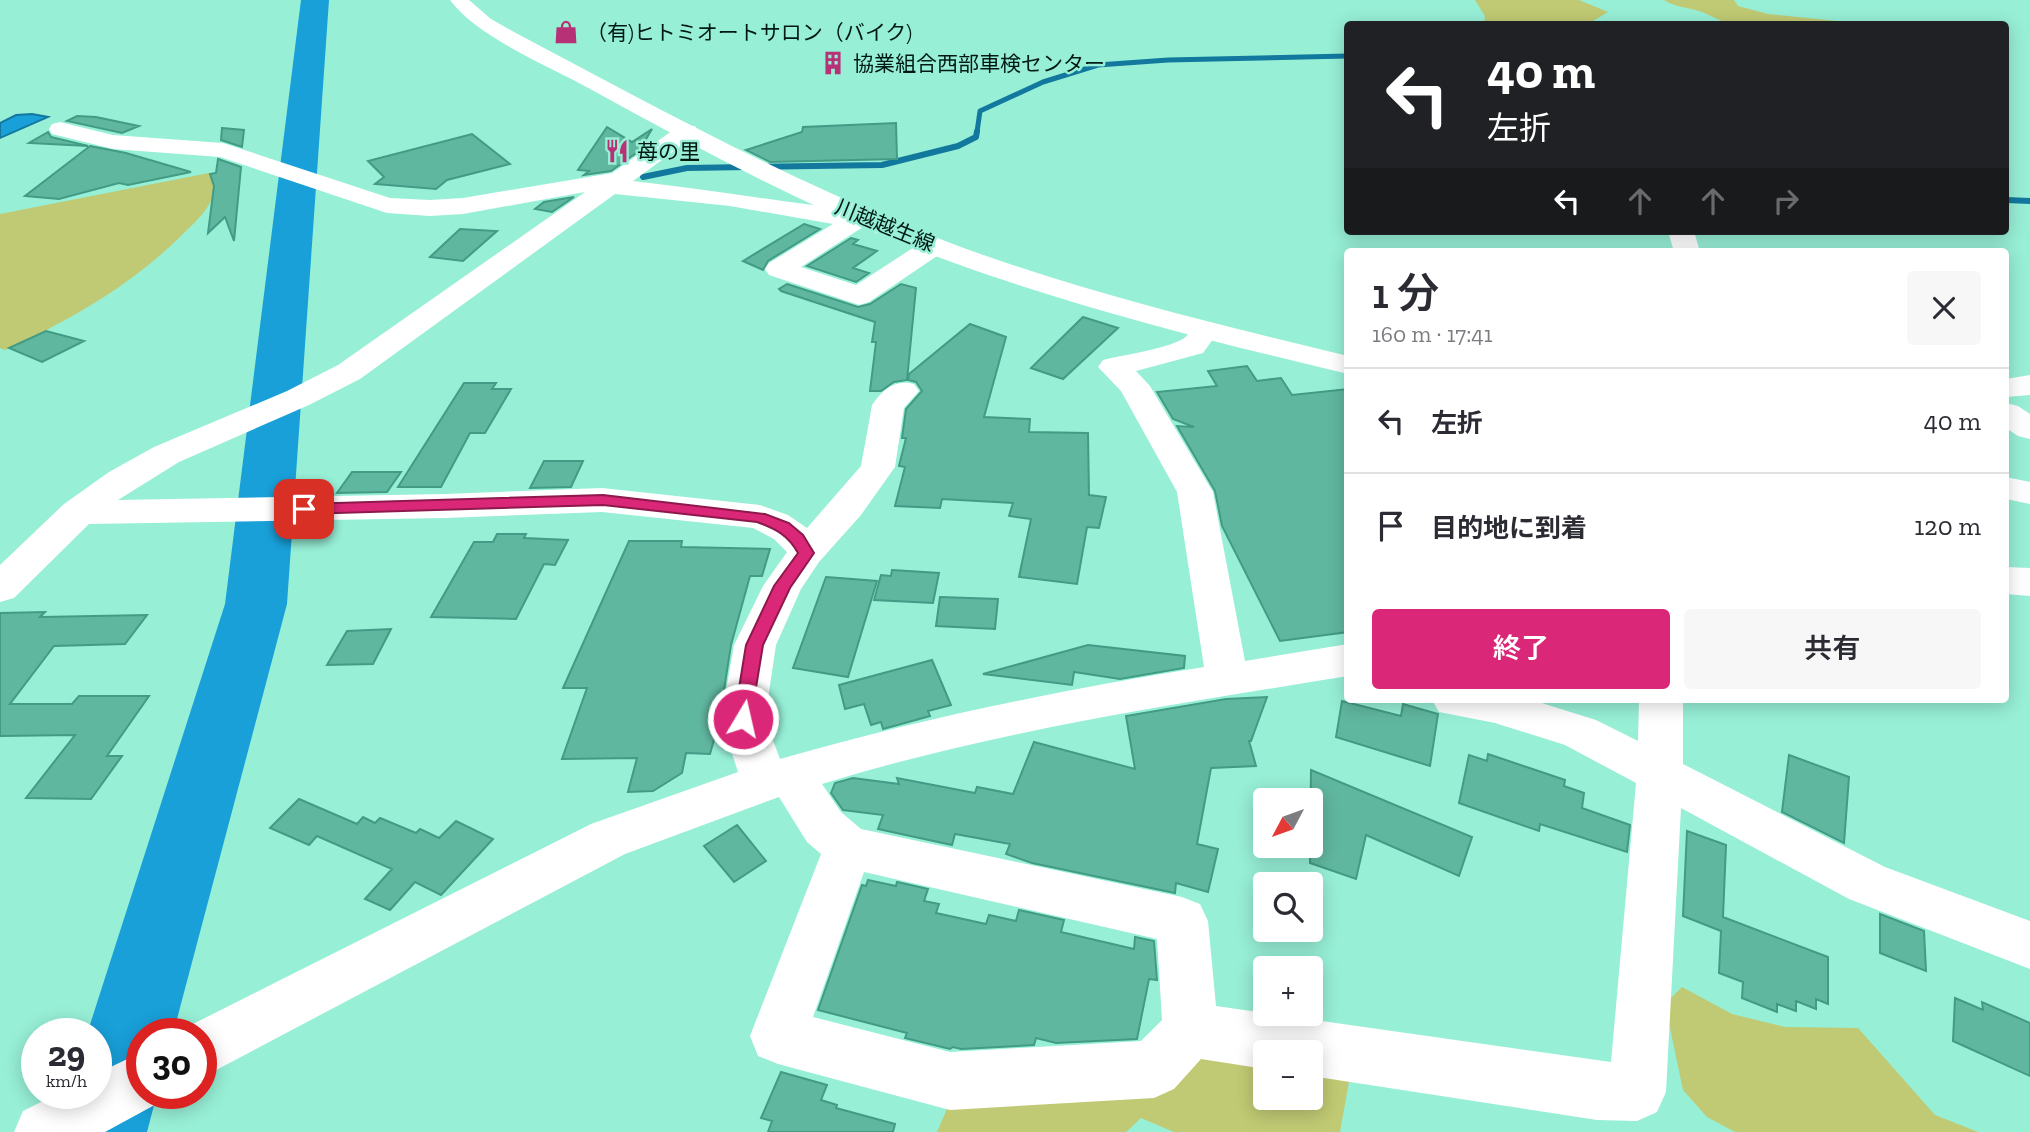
<!DOCTYPE html>
<html lang="ja">
<head>
<meta charset="utf-8">
<style>
	body { margin:0; font-family:"Zilla Slab","Noto Sans JP",serif; background:#f7f7f7; color:#2b2b33; height:100vh; display:flex; flex-direction:column; font-size:26px; white-space:nowrap }
	* { box-sizing:border-box; margin:0 }
	p { font-size:23px; color:#7c7c81 }
	.icon { flex:none; width:38px; height:38px; fill:none; stroke:currentColor; stroke-width:2; stroke-linecap:round; stroke-linejoin:round }
	.map { position:relative; flex:1; overflow:hidden }
	.drawer { position:absolute; left:1344px; top:248px; width:665px; height:455px; display:flex; flex-direction:column; background:#fff; border-radius:7px; box-shadow:0 4px 18px #0003 }
	.drawer>* { flex:none }
	.hud { position:absolute; left:1344px; top:21px; width:665px; height:214px; border-radius:7px; box-shadow:0 4px 18px #0003; background:#202124; color:#fff; overflow:hidden }
	.needle { width:46px; rotate:229deg }
	.controls { position:absolute; left:1253px; top:788px; display:grid; gap:14px }
	.controls a { display:grid; place-items:center; width:70px; height:70px; border-radius:7px; background:#fff; box-shadow:0 4px 18px #0003; font-size:35px }
	.speed { position:absolute; left:21px; top:1018px; display:flex; gap:14px; font-size:35px; font-weight:700; text-align:center }
	.speed>* { display:grid; place-content:center; width:91px; height:91px; border-radius:50%; background:#fff; box-shadow:0 4px 18px #0003; line-height:1 }
	.speed small { font-size:18px; font-weight:400 }
	.speed .limit { border:10px solid #d22; background:#fff; color:#111 }
	.pin { position:absolute; display:grid; place-items:center; width:60px; height:60px; color:#fff; margin:-30px; border-radius:14px; box-shadow:0 4px 10px #0006 }
	.me { position:absolute; width:77px; margin:-38px; rotate:9deg; stroke-linejoin:round; filter:drop-shadow(0 0 5px #0008) }
	.turn { display:flex; align-items:center; gap:24px; height:147px; padding:0 28px; font-size:32px }
	.turn .icon { width:91px; height:91px; stroke-width:2.5 }
	.turn b { display:block; font-size:49px; line-height:60px }
	.lanes { display:flex; align-items:center; height:66px; padding:0 28px; background:#0003; justify-content:center; gap:35px; direction:ltr }
	.lanes .off { opacity:.35 }
	.round { display:grid; place-items:center; flex:none; width:74px; height:74px; border-radius:7px; background:#f7f7f7 }
	.head { display:flex; align-items:center; justify-content:space-between; height:119px; padding:0 28px }
	h1 { font-size:42px; font-weight:600; line-height:52px }
	.cta { display:flex; gap:14px; margin-top:auto; padding:14px 28px }
	.cta a { flex:1; height:80px; border-radius:7px; background:#db2777; color:#fff; font-size:28px; font-weight:600; line-height:80px; text-align:center }
	.cta a+a { background:#f7f7f7; color:#2b2b33 }
	ul { padding:0; list-style:none }
	li { display:flex; align-items:center; gap:21px; height:105px; padding:0 28px; border-top:2px solid #e1e1e2 }
	li div { flex:1 }
	li b { display:block; font-size:26px }
	li em { font-style:normal }
	.map>svg:first-child { display:block }
</style>
</head>
<body>
<div class="map">
<svg width="2030" height="1132" viewBox="0 0 2030 1132">
	<rect width="100%" height="100%" fill="#97efd6"/>
	<path fill="#c0c973" d="M1475,0H1579L1608,12L1588,24H1484L1485,16Z
		M1664,0H1734L1738,6L1768,14L1866,24H1734C1721,22 1714,17 1702,12C1689,7 1676,8 1664,0Z
		M209,173C224,199 198,219 181,236C129,287 70,320 5,350L0,348V214Z
		M1682,987L1732,1014L1785,1027L1858,1028L1935,1115L1978,1132H1735L1707,1117L1683,1090L1665,1004Z
		M1194,1050L1265,1057V1097H1311V1061L1352,1065L1340,1132H1174L1141,1118L1126,1132H937L953,1095Z"/>
	<path fill="#19a0d9" stroke="#12789e" stroke-width="2" d="M32,114L48,117L0,138V123L16,115Z"/>
	<g fill="none" stroke-linecap="round" stroke-linejoin="round">
		<path stroke="#12789e" stroke-width="5" d="M977,132L980,111L1043,82L1098,65L1168,60L1348,56"/>
		<path stroke="#12789e" stroke-width="6" d="M643,177L687,168L882,165L958,146L976,137L977,131
			M2006,200L2030,201"/>
		<path fill="#19a0d9" fill-rule="evenodd" d="M301,0H329L287,604L173,1034H142V1094H157L147,1132H55L67,1094H96V1034H87L225,604Z"/>
	</g>
	<path fill="#60b79f" stroke="#429b84" stroke-width="2" d="M77,116L96,117L139,126L122,133L67,121Z
		M896,123L897,159L770,162L746,150L802,132L803,127Z
		M607,127L632,142L652,129L639,151L611,171L584,175L589,171L578,170Z
		M222,128L244,130L242,147L221,140Z
		M48,132L51,137L88,146L29,143Z
		M472,134L510,164L447,180L436,189L375,184L384,177L368,161Z
		M90,146L126,153L191,172L128,185L119,183L59,199L25,196Z
		M218,159L241,167L234,241L225,217L208,233L214,186L210,174L216,173Z
		M574,197L552,212L535,209L544,202Z
		M804,224L820,229L768,261L763,270L743,261Z
		M460,229L497,231L463,261L430,257Z
		M851,238L858,240L853,244L877,251L853,268L869,273L856,282L807,266Z
		M787,284L858,307L870,304L901,284L916,288L907,380L894,382L881,391H870L876,342H872L875,322L781,291L779,289Z
		M1083,317L1118,328L1063,379L1031,368Z
		M970,324L1006,337L984,417L1030,419L1029,432L1088,433L1089,495L1106,497L1099,528L1087,527L1077,584L1019,577L1031,519L1009,516L1013,503L942,499L940,508L895,506L905,467L899,466L906,438H902L906,409L922,391L916,382L908,380L909,374Z
		M46,331L84,341L42,362L9,348Z
		M1247,366L1257,381L1281,378L1292,395L1348,389V632L1280,641L1222,526L1215,491L1177,426L1194,427L1173,419L1157,392L1217,386L1208,371Z
		M464,383H496L492,389H511L485,433H470L441,487H398Z
		M544,461H583L571,487L530,488Z
		M352,472H401L387,492L337,493Z
		M497,534H526L524,538L568,540L555,565L544,564L516,619L431,617L474,542H493Z
		M629,541H682L681,547L770,549L762,576H750L731,645L719,722L710,754L686,753L682,773L653,791L628,792L637,758L562,759L587,688H563Z
		M892,570L939,573L933,603L874,600L881,575L891,576Z
		M826,577L877,581L848,677L793,668Z
		M940,597L998,599L995,629L936,626Z
		M45,612L40,617L147,615L125,644L54,646L10,704H72L79,696H149L107,756H122L91,799L26,798L75,735L0,736V613Z
		M391,629L373,664L327,665L347,631Z
		M1088,645L1185,656L1184,668L1120,679L1074,672L1072,685L983,674Z
		M932,660L951,705L928,711L930,716L883,729L881,722L871,725L864,704L845,709L839,685Z
		M1267,697L1251,741H1249L1256,766L1211,768L1197,844L1218,849L1208,892L1176,883L1175,893L1032,863L1006,854L1010,844L955,834L952,845L878,829L883,815L843,810L831,793L835,783L853,778L899,784L897,778L975,793L977,787L1013,794L1034,742L1135,769L1126,716L1226,699Z
		M1342,701L1401,716L1403,704L1438,714L1430,766L1336,737Z
		M1488,754L1565,780L1564,786L1584,793L1582,808L1630,825L1627,852L1540,824L1539,831L1459,803L1469,755L1487,761Z
		M1789,755L1849,777L1844,843L1782,812Z
		M1311,770L1472,837L1459,876L1366,835L1356,879L1310,863Z
		M299,799L357,824L363,817L375,823L380,818L416,833L420,829L439,838L456,821L493,839L441,895L415,882L390,910L365,899L392,869L317,836L309,845L270,828Z
		M737,825L766,861L734,882L704,846Z
		M1687,831L1726,845L1723,917L1828,957V1004L1816,999V1009L1796,1001V1011L1777,1004V1012L1742,998L1743,982L1719,973L1721,931L1683,916Z
		M868,880L896,886L897,882L928,889L924,901L939,904L936,913L986,924L989,915L1016,921L1019,910L1064,920L1061,932L1134,949L1135,937L1154,941L1157,980L1149,979L1137,1039L1056,1043L1036,1038L1034,1045L961,1049L953,1047L950,1049L905,1038L907,1033L818,1010L862,885L866,886Z
		M1880,914L1924,931L1926,971L1880,953Z
		M1955,998L1983,1010L1982,1002L2030,1023V1076L1953,1041Z
		M781,1072L827,1085L821,1100L837,1105L836,1108L895,1124L893,1132H768L772,1121L761,1118Z"/>
	<g fill="none" stroke-linecap="round" stroke-linejoin="round">
		<path fill="#fff" fill-rule="evenodd" d="M60,122L113,135L223,143L390,198L430,200L463,198L612,173L679,126H695L698,131L695,136L633,181C712,190 789,203 868,212L877,215L881,220L877,225L863,227L801,267L856,285L925,240L934,238L943,240L947,246L943,252L869,302L859,305L769,275L765,269L769,263L833,224L730,206L615,194L360,379L309,405L179,462L118,500L445,494L602,488L760,505L788,515L807,528L861,466L872,405C883,389 895,379 914,384L919,391L904,408L895,467L861,515L819,562L801,589L776,645L765,719L780,759C919,719 1060,690 1204,667L1177,492L1121,391L1098,367L1103,360C1127,354 1156,351 1179,341C1196,334 1187,318 1215,325L1219,331L1203,353L1136,371L1150,386L1213,492L1245,661L1348,644V676C1171,705 993,731 822,784L841,812L861,829L1182,897L1200,904L1208,921L1216,1006L1611,1062L1636,783L1565,745L1495,723L1439,712L1432,700H1532L1596,720L1638,741L1639,700H1683V764L1885,867L2030,921V969L1849,899L1681,808L1666,1092L1657,1112L1637,1121L1597,1120L1311,1076V1052H1265V1069L1201,1059L1174,1089L1154,1098L950,1110L778,1064L758,1056L750,1036L821,854L807,842L779,797L625,854L201,1078V1034H179L181,1030L591,824L738,772L721,719L734,645L763,586L787,552L774,539L753,528L602,512L445,518L89,524L14,598L0,602V565L64,504L109,472L154,447L287,391L338,365L585,192L463,214L430,216L387,213L220,157L113,149L52,134L49,129L52,124ZM864,872L1157,939L1162,1020L1141,1041L950,1052L813,1017Z
			M1668,231H1694L1700,252H1674Z
			M2030,375V395L2006,397V379Z
			M2006,403L2018,406L2030,414V439L2018,436L2006,428Z
			M2006,567L2030,568V596L2006,594Z
			M142,1052V1094H165L162,1101L105,1132H14L23,1111L57,1094H96V1074Z"/>
		<path fill="#fff" fill-rule="evenodd" d="M450,0H469L491,19L514,32C643,100 771,171 907,226C1049,284 1199,320 1348,356V374C1193,337 1038,298 891,239C788,197 690,144 592,90C551,67 478,38 450,0Z
			M2006,477L2030,482V504L2006,499Z"/>
	</g>
	<path fill="#db2777" stroke="#8e194d" stroke-width="2" d="M603,495L765,514L789,523L803,535L814,553L790,588L763,645L750,724H737L734,719L746,645L774,586L798,553C788,535 776,529 757,522L603,505L304,514L296,509L304,504Z"/>
	<defs>
		<g id="shop-bare" transform="scale(1.89)"><path d="M-5-2.5h2.3a2.7 3.5 0 0 1 5.4 0H5L5.5 6h-11ZM-1.5-2.5h3a1.5 2.3 0 0 0-3 0Z" fill="#b73176" stroke="#97efd6" stroke-width="2.5" paint-order="stroke"/></g>
		<g id="building-bare" transform="scale(1.89)"><path d="M-4-6H4V6H1V3H-1V6H-4ZM-2.5-4.3h1.7v1.8h-1.7ZM.8-4.3h1.7v1.8H.8ZM-2.5-1h1.7V.8h-1.7ZM.8-1h1.7V.8H.8Z" fill="#b73176" stroke="#97efd6" stroke-width="2.5" paint-order="stroke"/></g>
		<g id="restaurant-bare" transform="scale(1.89)"><path d="M-5-6h1v4h1v-4h1v4h1v-4h1v5L-1.5 .5V6h-2V.5L-5-1ZM5-6V6H3V1.5H1.5Q1.5-4 5-6Z" fill="#b73176" stroke="#97efd6" stroke-width="2.5" paint-order="stroke"/></g>
	</defs>
	<g fill-rule="evenodd">
		<use href="#shop-bare" x="566" y="32"/>
		<use href="#building-bare" x="833" y="63"/>
		<use href="#restaurant-bare" x="617" y="151"/>
	</g>
	<g text-anchor="middle" dominant-baseline="central" stroke-width="5" stroke-linejoin="round" paint-order="stroke">
		<g font-size="21" fill="#001a13" stroke="#97efd6" text-anchor="start">
			<text x="586" y="32">（有)ヒトミオートサロン（バイク)</text>
			<text x="853" y="63">協業組合西部車検センター</text>
			<text x="637" y="151">苺の里</text>
		</g>
		<g font-size="21" fill="#001a13" stroke="#97efd6">
			<text transform="translate(885 225) rotate(22)">川越越生線</text>
		</g>
	</g>
</svg>
<div class="controls">
<a><svg class="needle" viewBox="-14 -14 28 28"><path d="M0-13l5 13h-10z" fill="#e53935"/><path d="M0 13l5-13h-10z" fill="#7c7c81"/></svg></a>
<a><svg class="icon" aria-label="search" viewBox="0 0 24 24"><circle cx="10" cy="10" r="6"/><path d="M15 15l6 6"/></svg></a>
<a>+</a>
<a>−</a>
</div>
<div class="speed"><div>29<small>km/h</small></div><div class="limit">30</div></div>
<div class="pin" style="left:304px;top:509px;background:#d93025"><svg class="icon" aria-label="arrive" viewBox="0 0 24 24"><path d="M6 21V4h12l-3 4 3 4H6"/></svg></div>
<svg class="me" style="left:743px;top:719px" viewBox="-20 -20 40 40"><circle r="17" fill="#db2777" stroke="#fff" stroke-width="3"/><path d="M0-11L8 9 0 5-8 9z" fill="#fff"/></svg>
<div class="hud">
<div class="turn"><svg class="icon" aria-label="left" viewBox="0 0 24 24"><path d="M17 20v-9H6M10 6l-5 5 5 5"/></svg><div><b>40 m</b>左折</div></div>
<div class="lanes"><svg class="icon" aria-label="left" viewBox="0 0 24 24"><path d="M17 20v-9H6M10 6l-5 5 5 5"/></svg><svg class="icon off" aria-label="ahead" viewBox="0 0 24 24"><path d="M12 20V5M6 11l6-6 6 6"/></svg><svg class="icon off" aria-label="ahead" viewBox="0 0 24 24"><path d="M12 20V5M6 11l6-6 6 6"/></svg><svg class="icon off" aria-label="right" viewBox="0 0 24 24"><path d="M7 20v-9h11M14 6l5 5-5 5"/></svg></div>
</div>
<section class="drawer">
<div class="head"><div><h1>1 分</h1><p>160 m · 17:41</p></div><a class="round"><svg class="icon" aria-label="close" viewBox="0 0 24 24"><path d="M6 6l12 12M18 6L6 18"/></svg></a></div>
<ul>
<li><svg class="icon" aria-label="left" viewBox="0 0 24 24"><path d="M17 20v-9H6M10 6l-5 5 5 5"/></svg><div><b>左折</b></div><em>40 m</em></li>
<li><svg class="icon" aria-label="arrive" viewBox="0 0 24 24"><path d="M6 21V4h12l-3 4 3 4H6"/></svg><div><b>目的地に到着</b></div><em>120 m</em></li>
</ul>
<div class="cta"><a>終了</a><a>共有</a></div>
</section>
</div>
</body>
</html>
